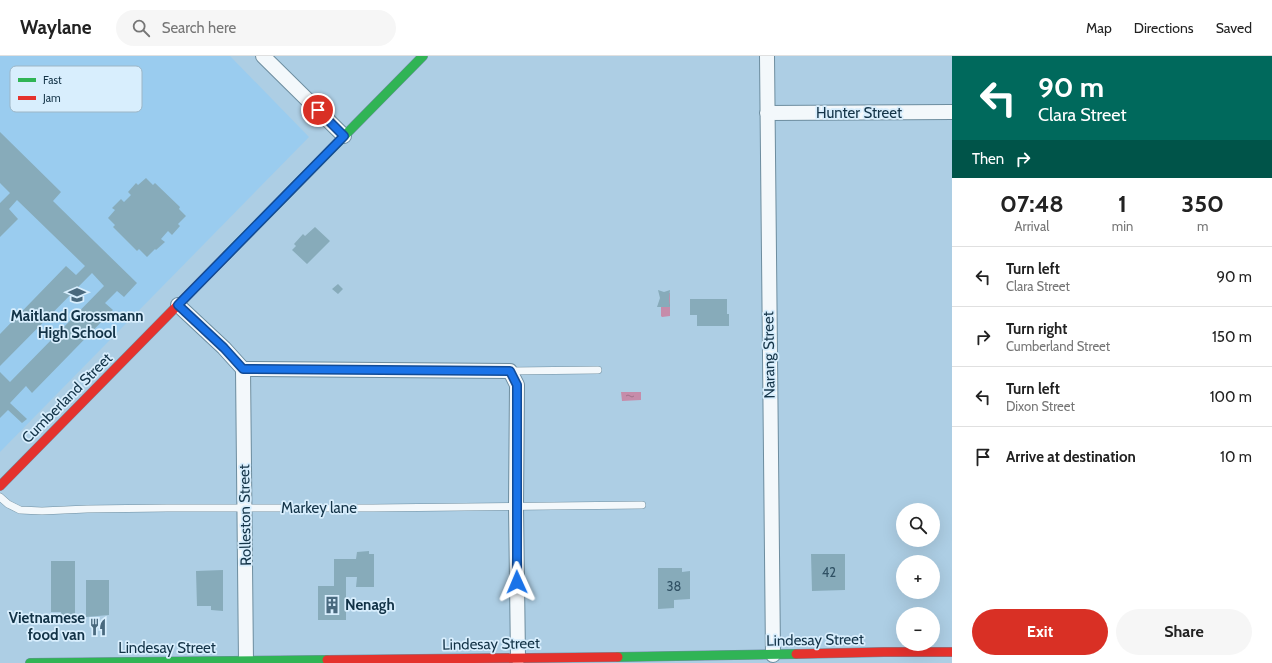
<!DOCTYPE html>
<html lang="en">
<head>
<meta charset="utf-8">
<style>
	body { margin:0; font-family:Cabin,sans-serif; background:#f6f6f6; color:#222; height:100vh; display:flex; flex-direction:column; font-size:15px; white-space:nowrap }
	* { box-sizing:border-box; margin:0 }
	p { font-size:13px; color:#767676 }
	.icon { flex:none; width:22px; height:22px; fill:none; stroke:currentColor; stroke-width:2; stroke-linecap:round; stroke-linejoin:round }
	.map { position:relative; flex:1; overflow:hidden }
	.sheet { display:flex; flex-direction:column; background:#fff; width:320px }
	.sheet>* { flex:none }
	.hud { background:#00695c; color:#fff; overflow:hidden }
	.controls { position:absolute; left:896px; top:447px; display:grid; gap:8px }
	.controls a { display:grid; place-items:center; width:44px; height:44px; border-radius:50%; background:#fff; box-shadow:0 4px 16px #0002; font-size:20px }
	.pin { position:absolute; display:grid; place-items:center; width:34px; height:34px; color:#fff; margin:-17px; border:2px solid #fff; border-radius:50%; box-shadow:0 1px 4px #0007 }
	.me { position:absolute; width:44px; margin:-22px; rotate:359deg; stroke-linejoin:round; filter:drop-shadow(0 0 3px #0008) }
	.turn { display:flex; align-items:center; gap:14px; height:84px; padding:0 20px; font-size:18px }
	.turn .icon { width:52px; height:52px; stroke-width:2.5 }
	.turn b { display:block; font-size:28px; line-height:34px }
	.then { display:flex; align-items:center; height:38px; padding:0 20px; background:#0003; gap:8px; font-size:15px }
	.eta { display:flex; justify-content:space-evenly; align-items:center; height:68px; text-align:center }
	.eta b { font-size:24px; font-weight:700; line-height:28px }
	.button { display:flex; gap:8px; margin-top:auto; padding:8px 20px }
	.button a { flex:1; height:46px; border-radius:24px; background:#d93025; color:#fff; font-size:16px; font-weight:700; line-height:46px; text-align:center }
	.button a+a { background:#f6f6f6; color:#222 }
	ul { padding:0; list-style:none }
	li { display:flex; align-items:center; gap:12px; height:60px; padding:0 20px; border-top:1px solid #e0e0e0 }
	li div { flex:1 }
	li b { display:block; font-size:15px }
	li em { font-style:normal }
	header { display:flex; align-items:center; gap:24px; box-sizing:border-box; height:56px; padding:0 20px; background:#fff; border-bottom:1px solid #e0e0e0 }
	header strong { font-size:19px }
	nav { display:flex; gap:22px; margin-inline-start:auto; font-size:14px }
	.search { width:280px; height:36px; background:#f6f6f6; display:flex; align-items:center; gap:10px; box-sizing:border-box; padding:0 14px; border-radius:22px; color:#767676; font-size:15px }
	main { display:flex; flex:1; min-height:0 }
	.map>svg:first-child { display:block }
</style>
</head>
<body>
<header>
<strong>Waylane</strong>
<div class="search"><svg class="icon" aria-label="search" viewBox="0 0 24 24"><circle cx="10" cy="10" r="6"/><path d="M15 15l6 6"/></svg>Search here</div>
<nav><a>Map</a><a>Directions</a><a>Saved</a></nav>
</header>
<main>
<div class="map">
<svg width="952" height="607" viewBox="0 0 952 607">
	<defs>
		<pattern id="water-ripples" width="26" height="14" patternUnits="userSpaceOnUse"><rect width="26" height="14" fill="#c68caa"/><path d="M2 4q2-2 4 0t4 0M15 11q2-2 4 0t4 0" fill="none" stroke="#a0738c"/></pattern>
	</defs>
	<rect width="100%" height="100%" fill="#adcee4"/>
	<path fill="#9accef" d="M0,0H230L309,81L0,396Z"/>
	<path fill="url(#water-ripples)" d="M670,237V260L662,261L661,260V238Z
		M621,336H641V344L622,345Z"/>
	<path fill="#87abba" d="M0,76L61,136L53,145L137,227L124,241L117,235L105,247L113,254L32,337L26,330L10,347L27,363L22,367L8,354L0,362V316L10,326L104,230L92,217L0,310V278L66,210L76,219L85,210L17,144L9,153L18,163L0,181V147L10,137L0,127Z
		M146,122L153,129L155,127L180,151L179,153L186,160L178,168L180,170L172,179L168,175L161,183L165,186L156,194L155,193L147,201L139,193L137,195L113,171L115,169L108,162L115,154L112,152L121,143L124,146L131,139L128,136L136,127L138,129Z
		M315,171L330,185L307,208L292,194L296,190L294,188L303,178L305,180Z
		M338,228L343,233L338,238L332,233Z
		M658,234L664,236L670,234L669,243L670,251H657L660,242Z
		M690,243H727V258H729V270H697V259H690Z
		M369,495V498H374V531H356L357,521H346V564H318V530H334V503H356L357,496Z
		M811,498H845V534L812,535Z
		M51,505H75V561L60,562L61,556H51Z
		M658,512H682V516L690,515V543L674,544V552L658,553Z
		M223,514V555L211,554V550H197L196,515Z
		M86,524H109V559L86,561Z"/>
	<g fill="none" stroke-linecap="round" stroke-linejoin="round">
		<g stroke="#6d8d9f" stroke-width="8">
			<path id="lane" d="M510,315L598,314
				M0,441L8,448L20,454L42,455L87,453L167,452H373L642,449"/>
		</g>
		<g stroke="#6d8d9f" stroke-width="16">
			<path id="street" d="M263,0L344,80
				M767,0L773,599
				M767,57L952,56
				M178,249L224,292L243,313L510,315L517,329L516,450L518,602
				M243,313L246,606"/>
		</g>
		<g stroke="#6d8d9f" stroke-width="10">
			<path id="fast" d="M227,199L423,0
				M618,601L796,598
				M30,607L327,604"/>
		</g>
		<g stroke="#6d8d9f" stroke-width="10">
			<path id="jam" d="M0,430L227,199
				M796,598L884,596H952
				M327,604L618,601"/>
		</g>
		<use href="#lane" stroke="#f3f8fb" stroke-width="7"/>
		<use href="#street" stroke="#f3f8fb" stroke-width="14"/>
		<use href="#fast" stroke="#30b455" stroke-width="9"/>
		<use href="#jam" stroke="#e5322d" stroke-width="9"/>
	</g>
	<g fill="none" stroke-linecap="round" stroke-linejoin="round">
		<g stroke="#114b97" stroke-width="10">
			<path id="route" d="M318,54L344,80L178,249L224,292L243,313L510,315L517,329V526"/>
		</g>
		<use href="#route" stroke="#1a73e8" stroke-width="7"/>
	</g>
	<defs>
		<g id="school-bare" transform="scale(1.38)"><path d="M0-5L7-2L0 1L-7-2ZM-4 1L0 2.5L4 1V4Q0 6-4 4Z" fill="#49697e" stroke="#d8eefd" stroke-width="2.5" paint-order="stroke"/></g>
		<g id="building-bare" transform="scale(1.38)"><path d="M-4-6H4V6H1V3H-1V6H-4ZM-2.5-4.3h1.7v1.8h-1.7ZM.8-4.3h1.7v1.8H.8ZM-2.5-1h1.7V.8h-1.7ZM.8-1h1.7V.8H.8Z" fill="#49697e" stroke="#d8eefd" stroke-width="2.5" paint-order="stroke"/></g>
		<g id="restaurant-bare" transform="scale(1.38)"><path d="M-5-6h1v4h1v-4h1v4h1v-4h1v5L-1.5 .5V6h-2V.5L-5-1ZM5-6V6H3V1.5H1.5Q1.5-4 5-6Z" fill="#49697e" stroke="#d8eefd" stroke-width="2.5" paint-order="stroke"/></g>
	</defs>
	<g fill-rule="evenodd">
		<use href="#school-bare" x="77" y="239"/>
		<use href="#building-bare" x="332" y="549"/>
		<use href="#restaurant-bare" x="98" y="571"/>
	</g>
	<g text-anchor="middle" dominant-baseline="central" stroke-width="3.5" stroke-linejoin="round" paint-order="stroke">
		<g font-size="13" fill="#305164">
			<text x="829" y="516">42</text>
			<text x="674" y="530">38</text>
		</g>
		<g font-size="15" fill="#133347" stroke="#d8eefd">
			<text x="859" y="57">Hunter Street</text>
			<text transform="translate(769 299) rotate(-91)">Narang Street</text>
			<text transform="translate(67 342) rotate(-45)">Cumberland Street</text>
			<text x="319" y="452">Markey lane</text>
			<text transform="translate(245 459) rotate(-91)">Rolleston Street</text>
			<text transform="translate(815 584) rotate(-1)">Lindesay Street</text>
			<text transform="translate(491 588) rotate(-1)">Lindesay Street</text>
			<text x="167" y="592">Lindesay Street</text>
		</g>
		<g font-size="15" font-weight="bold" fill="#133347" stroke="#d8eefd">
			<text x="77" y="260">Maitland Grossmann<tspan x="77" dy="17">High School</tspan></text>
			<text x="345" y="549" text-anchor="start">Nenagh</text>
			<text x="85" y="562" text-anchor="end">Vietnamese<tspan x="85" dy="17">food van</tspan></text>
		</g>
	</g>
	<rect x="10" y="10" width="132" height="46" rx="6" fill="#d8eefd" stroke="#9db6c6" stroke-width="1"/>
	<rect x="18" y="22" width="18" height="4" fill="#30b455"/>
	<rect x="18" y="40" width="18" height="4" fill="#e5322d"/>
	<g font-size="11" fill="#133347">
		<text x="43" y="28">Fast</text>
		<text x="43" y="46">Jam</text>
	</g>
</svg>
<div class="controls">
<a><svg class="icon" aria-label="search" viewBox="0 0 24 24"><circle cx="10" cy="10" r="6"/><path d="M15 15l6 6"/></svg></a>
<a>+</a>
<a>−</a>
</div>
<div class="pin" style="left:318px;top:54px;background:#d93025"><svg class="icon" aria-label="arrive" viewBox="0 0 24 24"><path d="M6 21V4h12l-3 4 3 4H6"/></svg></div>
<svg class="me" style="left:517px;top:526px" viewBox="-20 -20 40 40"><path d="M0-17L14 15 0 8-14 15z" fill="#1a73e8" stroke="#fff" stroke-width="4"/></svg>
</div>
<section class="sheet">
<div class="hud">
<div class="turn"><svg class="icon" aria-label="left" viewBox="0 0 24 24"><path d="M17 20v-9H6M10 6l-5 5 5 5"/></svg><div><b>90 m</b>Clara Street</div></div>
<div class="then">Then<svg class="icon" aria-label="right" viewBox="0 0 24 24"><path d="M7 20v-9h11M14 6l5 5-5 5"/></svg></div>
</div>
<div class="eta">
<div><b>07:48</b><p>Arrival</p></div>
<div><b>1</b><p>min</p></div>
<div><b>350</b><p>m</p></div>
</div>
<ul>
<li><svg class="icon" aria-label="left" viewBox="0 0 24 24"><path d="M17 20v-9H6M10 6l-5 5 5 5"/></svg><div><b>Turn left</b><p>Clara Street</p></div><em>90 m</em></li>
<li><svg class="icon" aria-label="right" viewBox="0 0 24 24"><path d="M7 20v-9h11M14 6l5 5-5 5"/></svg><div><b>Turn right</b><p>Cumberland Street</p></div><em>150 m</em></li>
<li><svg class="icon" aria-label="left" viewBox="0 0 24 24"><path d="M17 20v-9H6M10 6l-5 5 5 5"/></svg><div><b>Turn left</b><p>Dixon Street</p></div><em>100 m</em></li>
<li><svg class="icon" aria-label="arrive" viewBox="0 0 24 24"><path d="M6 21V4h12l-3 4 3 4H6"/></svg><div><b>Arrive at destination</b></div><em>10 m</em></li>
</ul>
<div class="button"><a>Exit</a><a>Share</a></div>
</section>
</main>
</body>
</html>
